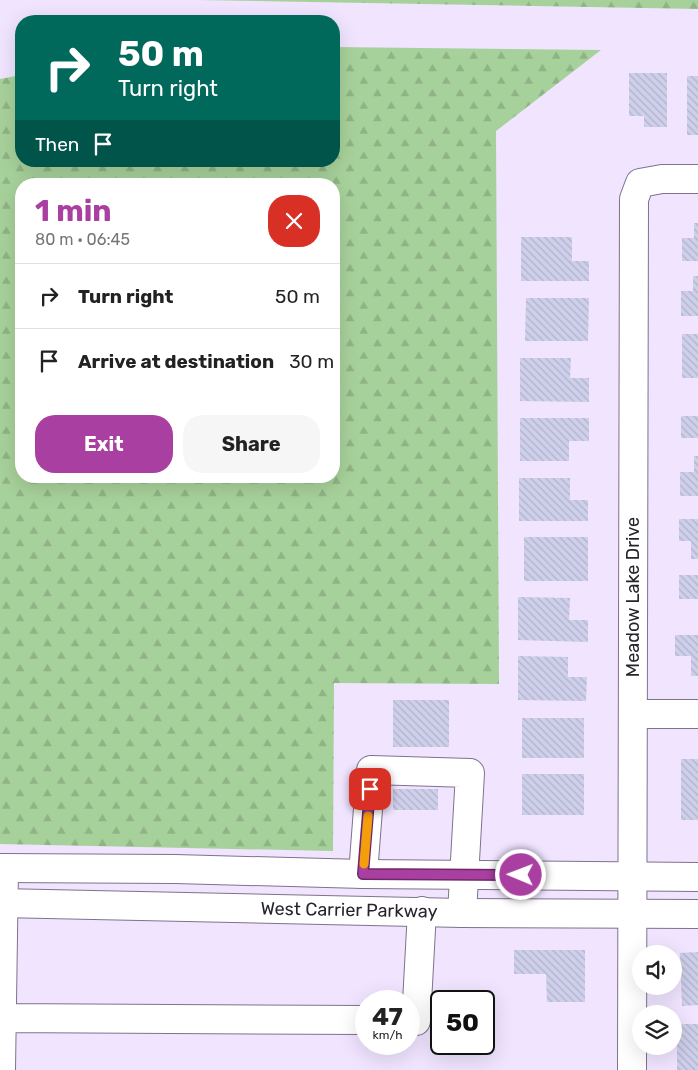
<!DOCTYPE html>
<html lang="en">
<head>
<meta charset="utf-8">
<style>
	body { margin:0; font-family:Rubik,sans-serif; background:#f6f6f6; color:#222; height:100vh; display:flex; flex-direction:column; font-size:19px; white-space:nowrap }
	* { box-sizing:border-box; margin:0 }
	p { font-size:16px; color:#767676 }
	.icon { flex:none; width:28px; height:28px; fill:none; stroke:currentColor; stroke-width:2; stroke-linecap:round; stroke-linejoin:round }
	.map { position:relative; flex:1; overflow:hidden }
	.details { position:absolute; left:15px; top:178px; width:325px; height:305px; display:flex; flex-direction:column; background:#fff; border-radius:20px; box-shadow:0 5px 20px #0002 }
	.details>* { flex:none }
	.guide { position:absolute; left:15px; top:15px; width:325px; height:152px; border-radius:20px; box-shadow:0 5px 20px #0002; background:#00695c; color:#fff; overflow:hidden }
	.controls { position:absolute; left:632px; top:945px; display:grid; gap:10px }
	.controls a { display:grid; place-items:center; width:50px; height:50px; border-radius:50%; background:#fff; box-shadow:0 5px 20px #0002; font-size:25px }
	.speed { position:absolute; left:355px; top:990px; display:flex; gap:10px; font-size:25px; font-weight:700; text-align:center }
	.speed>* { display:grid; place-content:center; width:65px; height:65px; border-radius:50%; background:#fff; box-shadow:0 5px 20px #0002; line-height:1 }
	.speed small { font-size:12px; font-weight:400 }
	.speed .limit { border:2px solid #111; border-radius:8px; background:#fff; color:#111 }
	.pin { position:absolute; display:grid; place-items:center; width:42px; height:42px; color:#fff; margin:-21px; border-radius:10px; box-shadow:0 2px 8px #0006 }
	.me { position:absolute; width:55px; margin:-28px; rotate:271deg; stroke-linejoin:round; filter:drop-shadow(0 0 4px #0008) }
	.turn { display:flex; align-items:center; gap:18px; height:105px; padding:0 20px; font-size:22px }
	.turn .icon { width:65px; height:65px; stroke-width:2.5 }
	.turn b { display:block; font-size:35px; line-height:42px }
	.then { display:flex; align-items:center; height:48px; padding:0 20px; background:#0003; gap:10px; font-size:19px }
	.round { display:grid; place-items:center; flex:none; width:52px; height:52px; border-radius:20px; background:#f6f6f6 }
	.head { display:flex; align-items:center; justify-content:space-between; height:85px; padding:0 20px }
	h1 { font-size:30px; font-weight:700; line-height:38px; color:#a93fa0 }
	.action { display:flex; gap:10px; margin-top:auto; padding:10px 20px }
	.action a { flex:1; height:58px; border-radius:20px; background:#a93fa0; color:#fff; font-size:20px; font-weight:700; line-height:58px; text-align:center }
	.action a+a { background:#f6f6f6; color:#222 }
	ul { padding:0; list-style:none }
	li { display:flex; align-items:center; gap:15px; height:65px; padding:0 20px; border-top:1px solid #e0e0e0 }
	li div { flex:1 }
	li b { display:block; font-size:19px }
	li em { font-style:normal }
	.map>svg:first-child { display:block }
</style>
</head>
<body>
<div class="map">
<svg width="698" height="1070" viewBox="0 0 698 1070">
	<defs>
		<pattern id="forest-firs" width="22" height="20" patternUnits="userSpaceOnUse" patternTransform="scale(1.25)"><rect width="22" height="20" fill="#a7d19a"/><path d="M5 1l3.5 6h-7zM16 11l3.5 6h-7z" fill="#90b385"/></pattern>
		<pattern id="building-back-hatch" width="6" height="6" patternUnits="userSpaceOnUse" patternTransform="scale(1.25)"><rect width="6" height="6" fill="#cecfea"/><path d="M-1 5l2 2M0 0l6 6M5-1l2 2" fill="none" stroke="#b1b2c9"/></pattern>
	</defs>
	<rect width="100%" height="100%" fill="#f0e4ff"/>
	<path fill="url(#forest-firs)" fill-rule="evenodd" d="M197,0H698V9Z
		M334,47L601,50L496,131L499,684L334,683L333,851L0,844V79L21,75V161H334ZM21,184H334V476H21Z"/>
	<path fill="url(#building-back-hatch)" d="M629,73H667V127H644V116H629Z
		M687,76H698V135H687Z
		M694,223H698V261H682V238H694Z
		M521,237H572V261H589V281H521Z
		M693,276H698V316H681V291H693Z
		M526,298H589L588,341H525Z
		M682,334H698V378H682Z
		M520,358H571L570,378H589V402L520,401Z
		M681,416H698V438H681Z
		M520,418H589V441H569V461H520Z
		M694,456H698V496H680V472H694Z
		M519,478H570V500H588V521H519Z
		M679,519H698V559H691V541H679Z
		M524,537H588V581H524Z
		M679,575H698V599H679Z
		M518,597L570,598L569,620H588V642L518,640Z
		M675,635H698V676H691V656H675Z
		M518,656L568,657V677H587L586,701L518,700Z
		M393,700H449V747H393Z
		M522,718H584V758H522Z
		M681,759H698V820H681Z
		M522,774H584V815H522Z
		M393,789H438V810H393Z
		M514,950H585V1002H547L546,974H514Z
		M698,952V1005L682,1006L680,953Z
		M677,1024H698V1070H677Z"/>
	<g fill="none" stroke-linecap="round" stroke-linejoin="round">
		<g stroke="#7e738b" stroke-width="30">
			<path id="minor" d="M633,714H698
				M363,874L371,770L470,773L462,913
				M1,1018L366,1020
				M409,1021H416L422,911
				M1,1070L4,868
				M632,1070L634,199L640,183L662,179H698"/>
		</g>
		<g stroke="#7e738b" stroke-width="30">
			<path id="major" d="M0,868L175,869L363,874L698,877
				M0,903L462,913L698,914"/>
		</g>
		<use href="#minor" stroke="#fff" stroke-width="28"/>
		<use href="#major" stroke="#fff" stroke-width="28"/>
	</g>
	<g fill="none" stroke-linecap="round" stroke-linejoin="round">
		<g stroke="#6e2968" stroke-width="12">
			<path id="route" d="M370,789L363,874L521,875"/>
		</g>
		<use href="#route" stroke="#a93fa0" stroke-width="9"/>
		<path stroke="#f59e0b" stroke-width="9" d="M364,864L368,816"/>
	</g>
	<g text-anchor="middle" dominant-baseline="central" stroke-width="4.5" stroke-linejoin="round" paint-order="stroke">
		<g font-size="18" fill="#28242d" stroke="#fff">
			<text transform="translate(633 597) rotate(-90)">Meadow Lake Drive</text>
			<text transform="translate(349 910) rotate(1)">West Carrier Parkway</text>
		</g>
	</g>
</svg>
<div class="controls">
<a><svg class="icon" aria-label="sound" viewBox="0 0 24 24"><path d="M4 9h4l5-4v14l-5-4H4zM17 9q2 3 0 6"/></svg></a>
<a><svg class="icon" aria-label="layers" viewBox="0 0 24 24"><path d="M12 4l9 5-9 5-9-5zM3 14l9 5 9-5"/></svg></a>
</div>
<div class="speed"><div>47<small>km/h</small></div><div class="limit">50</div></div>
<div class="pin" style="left:370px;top:789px;background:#d93025"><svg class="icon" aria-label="arrive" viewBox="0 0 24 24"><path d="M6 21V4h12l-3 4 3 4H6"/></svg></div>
<svg class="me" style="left:521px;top:875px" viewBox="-20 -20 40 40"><circle r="17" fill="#a93fa0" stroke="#fff" stroke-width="3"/><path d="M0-11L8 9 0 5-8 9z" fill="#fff"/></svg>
<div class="guide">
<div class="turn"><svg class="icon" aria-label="right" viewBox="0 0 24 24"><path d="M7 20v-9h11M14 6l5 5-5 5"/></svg><div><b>50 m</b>Turn right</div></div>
<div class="then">Then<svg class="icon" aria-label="arrive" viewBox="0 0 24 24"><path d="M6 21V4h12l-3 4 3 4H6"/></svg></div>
</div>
<section class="details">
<div class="head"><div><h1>1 min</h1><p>80 m · 06:45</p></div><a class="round" style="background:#d93025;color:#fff"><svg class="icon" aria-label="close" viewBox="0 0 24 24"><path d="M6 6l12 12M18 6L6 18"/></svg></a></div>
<ul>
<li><svg class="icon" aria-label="right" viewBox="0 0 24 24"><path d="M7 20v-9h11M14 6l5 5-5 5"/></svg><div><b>Turn right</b></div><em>50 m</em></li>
<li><svg class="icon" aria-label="arrive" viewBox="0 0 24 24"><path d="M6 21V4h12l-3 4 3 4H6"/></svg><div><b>Arrive at destination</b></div><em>30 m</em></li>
</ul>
<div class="action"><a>Exit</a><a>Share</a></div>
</section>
</div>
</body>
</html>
